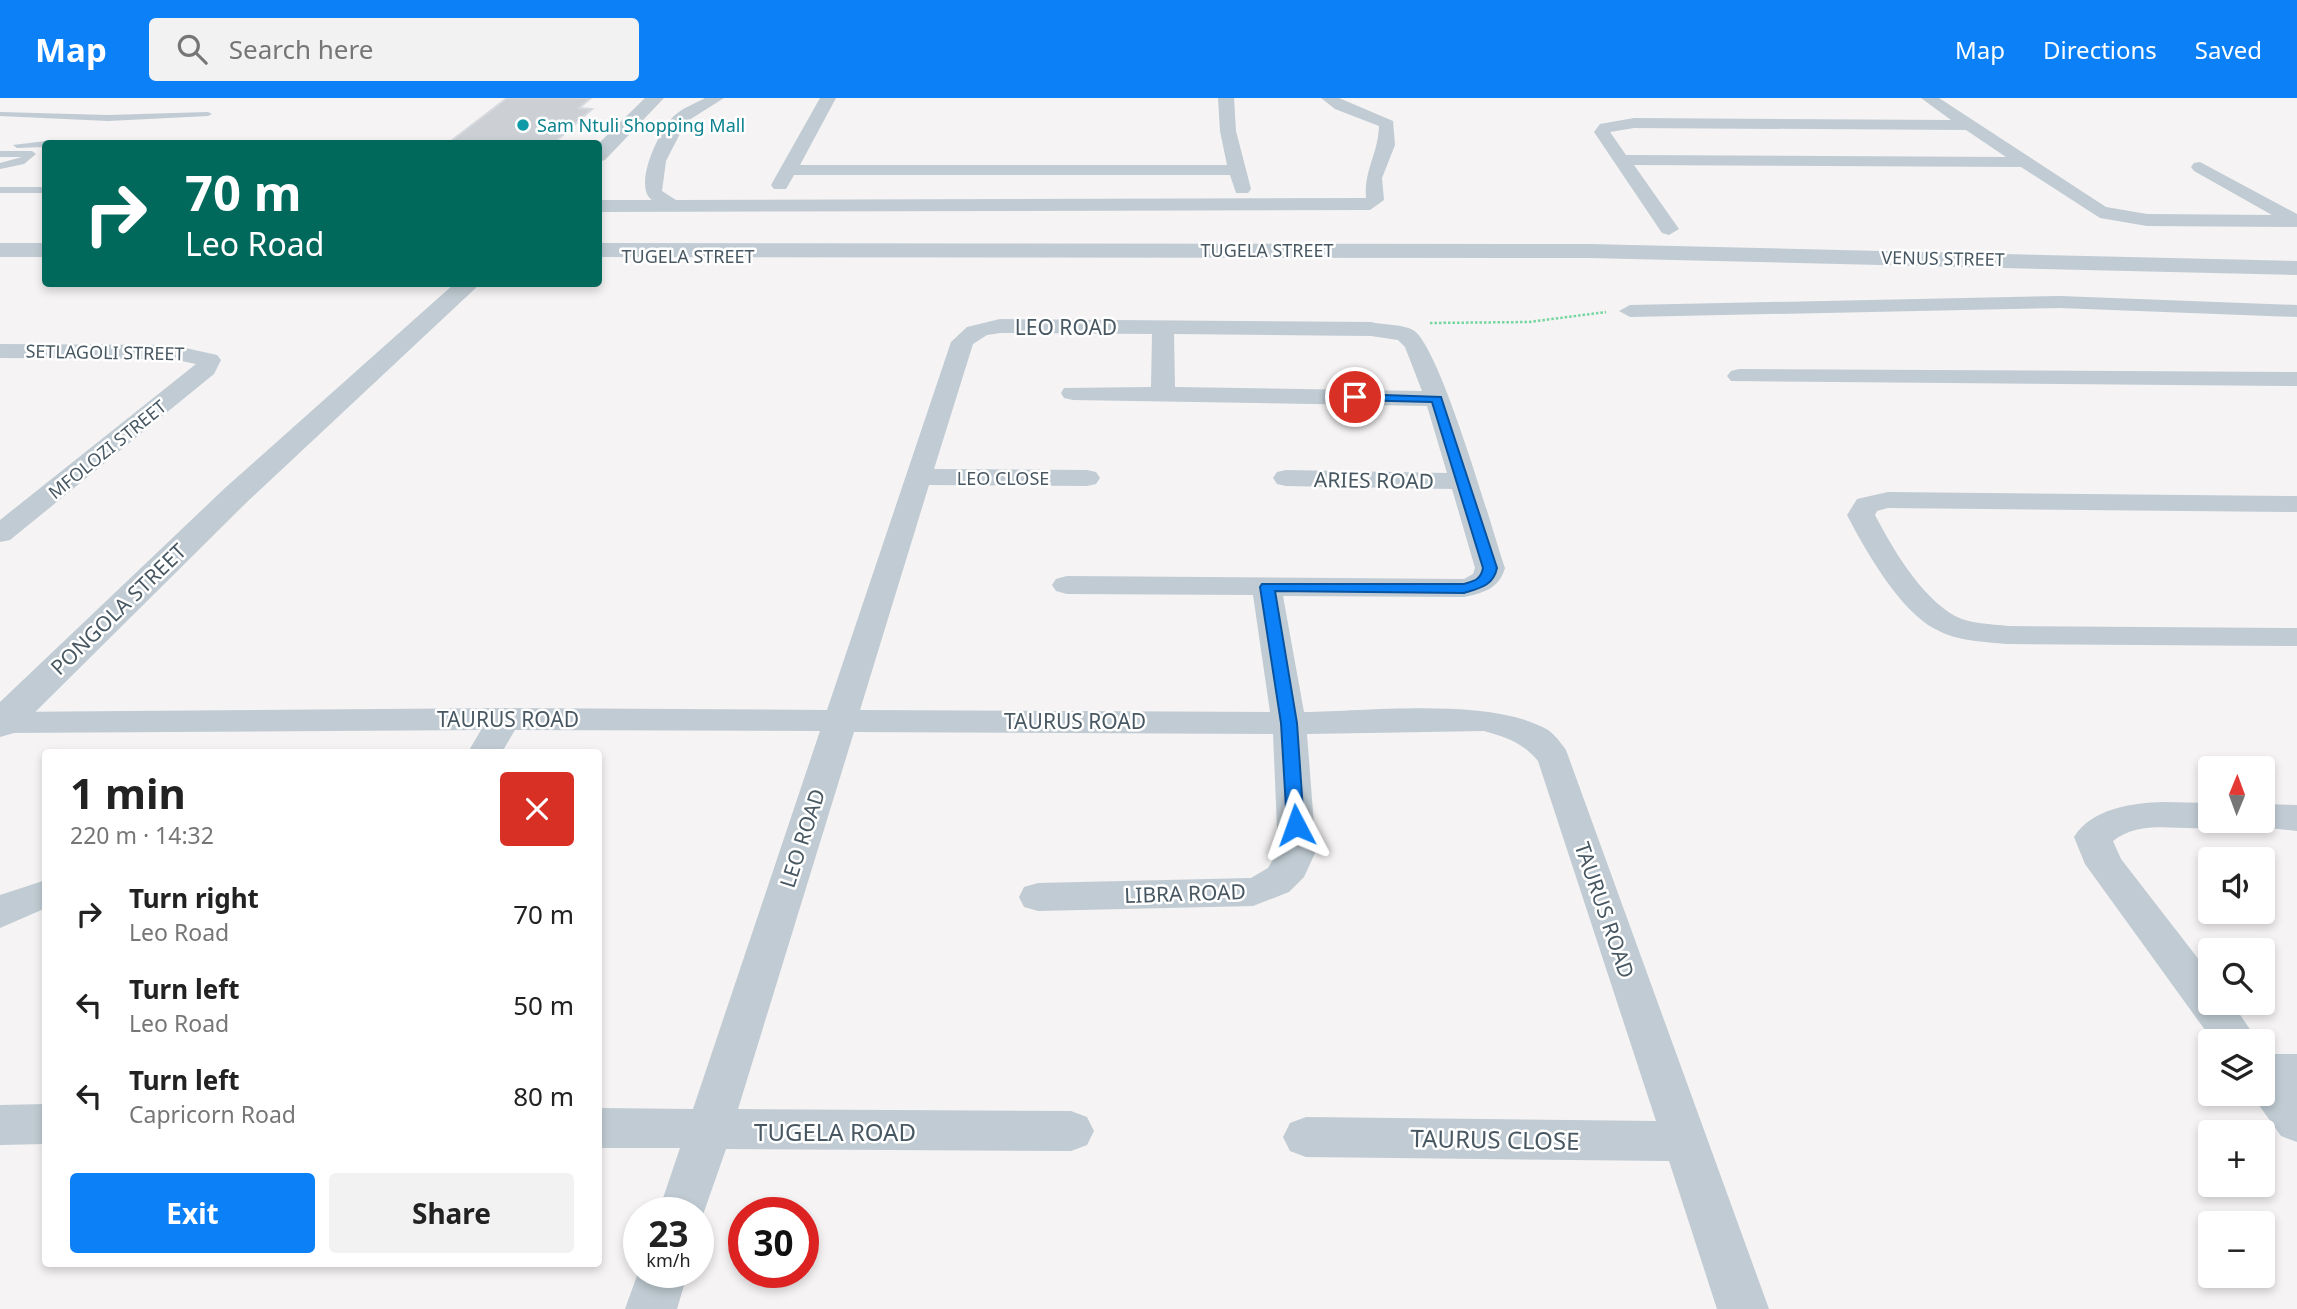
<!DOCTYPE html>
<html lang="en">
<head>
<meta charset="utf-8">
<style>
	body { margin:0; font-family:"Noto Sans",sans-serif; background:#f2f2f2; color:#222; height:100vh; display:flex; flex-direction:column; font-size:26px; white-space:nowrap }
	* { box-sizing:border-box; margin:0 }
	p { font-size:23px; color:#767676 }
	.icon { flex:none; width:38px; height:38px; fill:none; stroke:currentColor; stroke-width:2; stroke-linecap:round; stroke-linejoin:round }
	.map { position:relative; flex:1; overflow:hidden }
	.sheet { position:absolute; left:42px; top:651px; width:560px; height:518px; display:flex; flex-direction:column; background:#fff; border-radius:7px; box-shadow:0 4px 10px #0003 }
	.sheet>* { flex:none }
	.top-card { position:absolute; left:42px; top:42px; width:560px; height:147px; border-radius:7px; box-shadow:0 4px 10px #0003; background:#00695c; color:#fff; overflow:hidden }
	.needle { width:46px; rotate:1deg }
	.tools { position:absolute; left:2198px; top:658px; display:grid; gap:14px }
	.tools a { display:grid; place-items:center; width:77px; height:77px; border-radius:7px; background:#fff; box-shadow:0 4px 10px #0003; font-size:35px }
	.speed { position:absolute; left:623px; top:1099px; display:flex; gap:14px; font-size:35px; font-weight:700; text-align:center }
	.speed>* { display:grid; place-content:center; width:91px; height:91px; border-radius:50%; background:#fff; box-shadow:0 4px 10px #0003; line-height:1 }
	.speed small { font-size:18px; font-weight:400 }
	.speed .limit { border:10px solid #d22; background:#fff; color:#111 }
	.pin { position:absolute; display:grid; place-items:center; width:60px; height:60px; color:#fff; margin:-30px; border:4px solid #fff; border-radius:50%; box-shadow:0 2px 7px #0007 }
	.me { position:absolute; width:77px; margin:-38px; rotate:356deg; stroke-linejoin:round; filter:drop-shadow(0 0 5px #0008) }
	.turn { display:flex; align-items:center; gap:24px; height:147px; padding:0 28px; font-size:32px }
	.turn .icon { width:91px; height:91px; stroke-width:2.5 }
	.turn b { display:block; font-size:49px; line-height:60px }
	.round { display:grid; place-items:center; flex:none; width:74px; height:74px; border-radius:7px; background:#f2f2f2 }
	.overview { display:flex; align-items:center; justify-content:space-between; height:119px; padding:0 28px }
	h1 { font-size:42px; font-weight:700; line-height:52px }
	.primary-button { display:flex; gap:14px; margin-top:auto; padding:14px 28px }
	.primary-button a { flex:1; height:80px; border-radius:7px; background:#0b80f7; color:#fff; font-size:28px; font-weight:700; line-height:80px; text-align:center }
	.primary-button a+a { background:#f2f2f2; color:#222 }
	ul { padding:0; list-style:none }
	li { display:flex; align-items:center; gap:21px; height:91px; padding:0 28px }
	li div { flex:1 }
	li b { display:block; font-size:26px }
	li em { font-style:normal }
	header { display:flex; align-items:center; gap:42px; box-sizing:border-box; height:98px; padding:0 35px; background:#0b80f7; color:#fff }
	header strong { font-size:33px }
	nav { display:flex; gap:38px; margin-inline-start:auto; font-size:24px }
	.search { width:490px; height:63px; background:#f2f2f2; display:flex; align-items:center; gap:18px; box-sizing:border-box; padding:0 24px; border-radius:7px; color:#767676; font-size:26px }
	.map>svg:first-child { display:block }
</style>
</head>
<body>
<header>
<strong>Map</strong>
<div class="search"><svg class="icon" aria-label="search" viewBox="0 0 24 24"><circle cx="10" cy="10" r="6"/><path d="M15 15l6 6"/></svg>Search here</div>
<nav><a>Map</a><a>Directions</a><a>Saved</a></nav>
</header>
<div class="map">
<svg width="2297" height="1211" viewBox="0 0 2297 1211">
	<rect width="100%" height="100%" fill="#f5f3f3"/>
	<path fill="#ccd0d5" stroke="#d6d9de" stroke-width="2" d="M507,0H591L579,10L592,11L555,44L451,43Z"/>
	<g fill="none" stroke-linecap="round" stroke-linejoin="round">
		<path stroke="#74d6a0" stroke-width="2.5" stroke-dasharray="2.5 2" stroke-linecap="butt" d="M1430,225L1529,224L1606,214"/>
		<path fill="#c0cbd3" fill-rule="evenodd" d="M0,14L108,17L208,14L212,16L208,18L108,23L0,18Z
			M46,43L50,46H46V49L17,50L13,47Z
			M0,53H32L36,56L24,66L0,71V65L22,59H0Z
			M0,89H46V95H0Z"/>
		<path fill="#c0cbd3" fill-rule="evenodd" d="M705,0H724L686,24L666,63L662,93L676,102L1366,100C1364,71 1378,57 1379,28L1335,11L1321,0H1339L1393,23L1395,47L1382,80L1384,102L1370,112L598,114V102H652C632,88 660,30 675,17C683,10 696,5 705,0Z
			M820,0H836L800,67H1227L1220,33L1218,0H1234L1236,33L1251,91L1248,95H1236L1230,77H794L786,91H774L771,87Z
			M1921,0H1939L2106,109L2147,116L2272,117L2194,73L2191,69L2194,65L2200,64L2297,116V129L2147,128L2100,120L2021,69L1634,67L1679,131L1669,137L1662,135L1594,34L1600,26L1634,20L1951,22ZM1634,30L1966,32L2006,59L1626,57L1610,34Z
			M2060,198L2297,207V219L2060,210L1630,219L1619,213L1630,207Z
			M1000,221L1371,224C1383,227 1402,226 1413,232C1440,247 1492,432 1505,470C1499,491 1483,495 1464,499L1283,498L1304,614C1371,613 1492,599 1548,632C1555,637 1561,645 1566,652L1769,1211H1717L1669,1063L1306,1059L1290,1053L1283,1039L1290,1025L1306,1019L1656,1023L1538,663C1523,645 1506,639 1484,633L1307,636L1316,753L1304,779L1289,794L1253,808L1038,813L1024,809L1019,799L1024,789L1038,785L1251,780L1268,770L1278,753L1273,636L854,634L738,1011L1071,1013L1087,1019L1094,1033L1087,1047L1071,1053L726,1051L698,1131V1115H658L680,1050H598V1010L693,1011L820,633L515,632L502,654H468L481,632L0,635L2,614L504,610L827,612L951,244L967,229ZM1000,235L1152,236L1151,289L1064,290L1061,295L1064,300L1073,302L1427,308L1447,375L1286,372L1277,374L1273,380L1277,386L1286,388L1452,391L1475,470L1473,476L1464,481L1067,478L1056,481L1052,487L1056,493L1067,496L1253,497L1270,614L860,612L929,387L1087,388L1096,386L1100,380L1096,374L1087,372L934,371L973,246L987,237ZM1174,236L1371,238L1398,242L1405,249L1422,293L1175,289Z
			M0,246L172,247L217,257L221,262L214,276L10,442L0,444V422L196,266L172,261L0,260Z
			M1739,271L2297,274V288L1731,283L1727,278L1731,273Z
			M1888,394L2297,398V414L1888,410L1877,413L1875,417C1893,451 1920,498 1955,518C1971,526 1991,526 2008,528L2297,530V548L2008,546C1984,544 1956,543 1935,531C1900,513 1865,452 1847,417L1857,401Z
			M2164,704L2210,705V723H2225L2223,727C2187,737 2145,718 2113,743L2121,761L2210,876V905H2232L2258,943H2213L2085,766L2074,739C2092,710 2133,705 2164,704Z
			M2263,706L2297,707V733L2250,728L2247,723H2263Z
			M46,782V810L0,830V797Z
			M2263,956H2297V1044L2281,1038L2251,996H2263Z
			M46,1006V1046L0,1047V1007Z
			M639,1172L688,1174L677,1211H625Z"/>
		<path fill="#c0cbd3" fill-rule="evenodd" d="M645,0H664L605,62L598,64V46Z
			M0,145H46V159H0Z
			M598,145L1589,146L2297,163V177L1589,160L598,159Z
			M454,186H480L247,404L14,635L0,639V604L225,390Z"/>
	</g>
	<path fill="#0b80f7" stroke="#0753a1" stroke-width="2" d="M1355,296L1441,299L1497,470C1493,488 1480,490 1464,495L1275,493L1297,625L1304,727L1296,733L1287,727L1281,625L1260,489L1262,486H1464C1475,483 1481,481 1483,470L1432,304L1351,302V297Z"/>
	<circle fill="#0f9aa8" stroke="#fff" stroke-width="2.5" cx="523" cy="27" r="7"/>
	<g text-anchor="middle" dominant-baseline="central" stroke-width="5" stroke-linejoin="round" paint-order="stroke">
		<g font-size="18" fill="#0d838f" stroke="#fff" text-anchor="start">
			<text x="537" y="27">Sam Ntuli Shopping Mall</text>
		</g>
		<g font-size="18" fill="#485863" stroke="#fff">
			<text x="1267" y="152">TUGELA STREET</text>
			<text x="688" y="158">TUGELA STREET</text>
			<text transform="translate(1943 160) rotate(1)">VENUS STREET</text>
			<text transform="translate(105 254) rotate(1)">SETLAGOLI STREET</text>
			<text transform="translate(107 351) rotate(-39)">MFOLOZI STREET</text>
			<text x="1003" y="380">LEO CLOSE</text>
		</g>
		<g font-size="21" fill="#485863" stroke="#fff">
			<text x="1066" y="229">LEO ROAD</text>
			<text transform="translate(1374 382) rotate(1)">ARIES ROAD</text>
			<text transform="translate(118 511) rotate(-44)">PONGOLA STREET</text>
			<text x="508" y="621">TAURUS ROAD</text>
			<text x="1075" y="623">TAURUS ROAD</text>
			<text transform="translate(802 740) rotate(-72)">LEO ROAD</text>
			<text transform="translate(1185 795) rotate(-2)">LIBRA ROAD</text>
			<text transform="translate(1605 812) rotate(71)">TAURUS ROAD</text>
		</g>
		<g font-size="24" fill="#485863" stroke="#fff">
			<text x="835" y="1033">TUGELA ROAD</text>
			<text transform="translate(1495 1041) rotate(1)">TAURUS CLOSE</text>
		</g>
	</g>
</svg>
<div class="tools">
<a><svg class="needle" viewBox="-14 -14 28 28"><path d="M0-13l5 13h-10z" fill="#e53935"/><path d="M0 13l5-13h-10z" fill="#767676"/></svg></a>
<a><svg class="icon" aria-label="sound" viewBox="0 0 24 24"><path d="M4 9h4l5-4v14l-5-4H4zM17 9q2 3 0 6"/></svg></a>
<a><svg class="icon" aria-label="search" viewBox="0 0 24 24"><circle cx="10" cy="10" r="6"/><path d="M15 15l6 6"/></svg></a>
<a><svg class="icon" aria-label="layers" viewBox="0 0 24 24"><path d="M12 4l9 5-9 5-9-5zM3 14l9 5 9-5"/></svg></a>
<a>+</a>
<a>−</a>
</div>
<div class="speed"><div>23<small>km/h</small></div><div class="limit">30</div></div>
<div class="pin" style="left:1355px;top:299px;background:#d93025"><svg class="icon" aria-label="arrive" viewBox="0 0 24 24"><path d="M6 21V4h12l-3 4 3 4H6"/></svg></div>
<svg class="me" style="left:1296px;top:727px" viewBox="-20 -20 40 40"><path d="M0-17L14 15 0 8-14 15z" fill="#0b80f7" stroke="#fff" stroke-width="4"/></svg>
<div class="top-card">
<div class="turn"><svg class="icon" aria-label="right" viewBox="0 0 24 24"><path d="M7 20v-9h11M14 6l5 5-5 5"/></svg><div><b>70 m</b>Leo Road</div></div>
</div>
<section class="sheet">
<div class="overview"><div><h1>1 min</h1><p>220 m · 14:32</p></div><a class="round" style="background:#d93025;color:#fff"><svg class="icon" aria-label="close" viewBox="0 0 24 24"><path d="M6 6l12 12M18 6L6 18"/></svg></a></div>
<ul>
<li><svg class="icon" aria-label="right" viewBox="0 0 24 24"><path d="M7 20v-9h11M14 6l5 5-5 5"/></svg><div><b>Turn right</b><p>Leo Road</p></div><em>70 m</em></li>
<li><svg class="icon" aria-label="left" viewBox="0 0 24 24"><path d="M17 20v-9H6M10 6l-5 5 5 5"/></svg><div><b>Turn left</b><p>Leo Road</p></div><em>50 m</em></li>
<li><svg class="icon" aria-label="left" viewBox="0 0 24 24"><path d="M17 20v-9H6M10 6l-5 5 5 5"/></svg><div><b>Turn left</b><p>Capricorn Road</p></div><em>80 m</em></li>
</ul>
<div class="primary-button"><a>Exit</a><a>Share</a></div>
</section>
</div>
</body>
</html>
